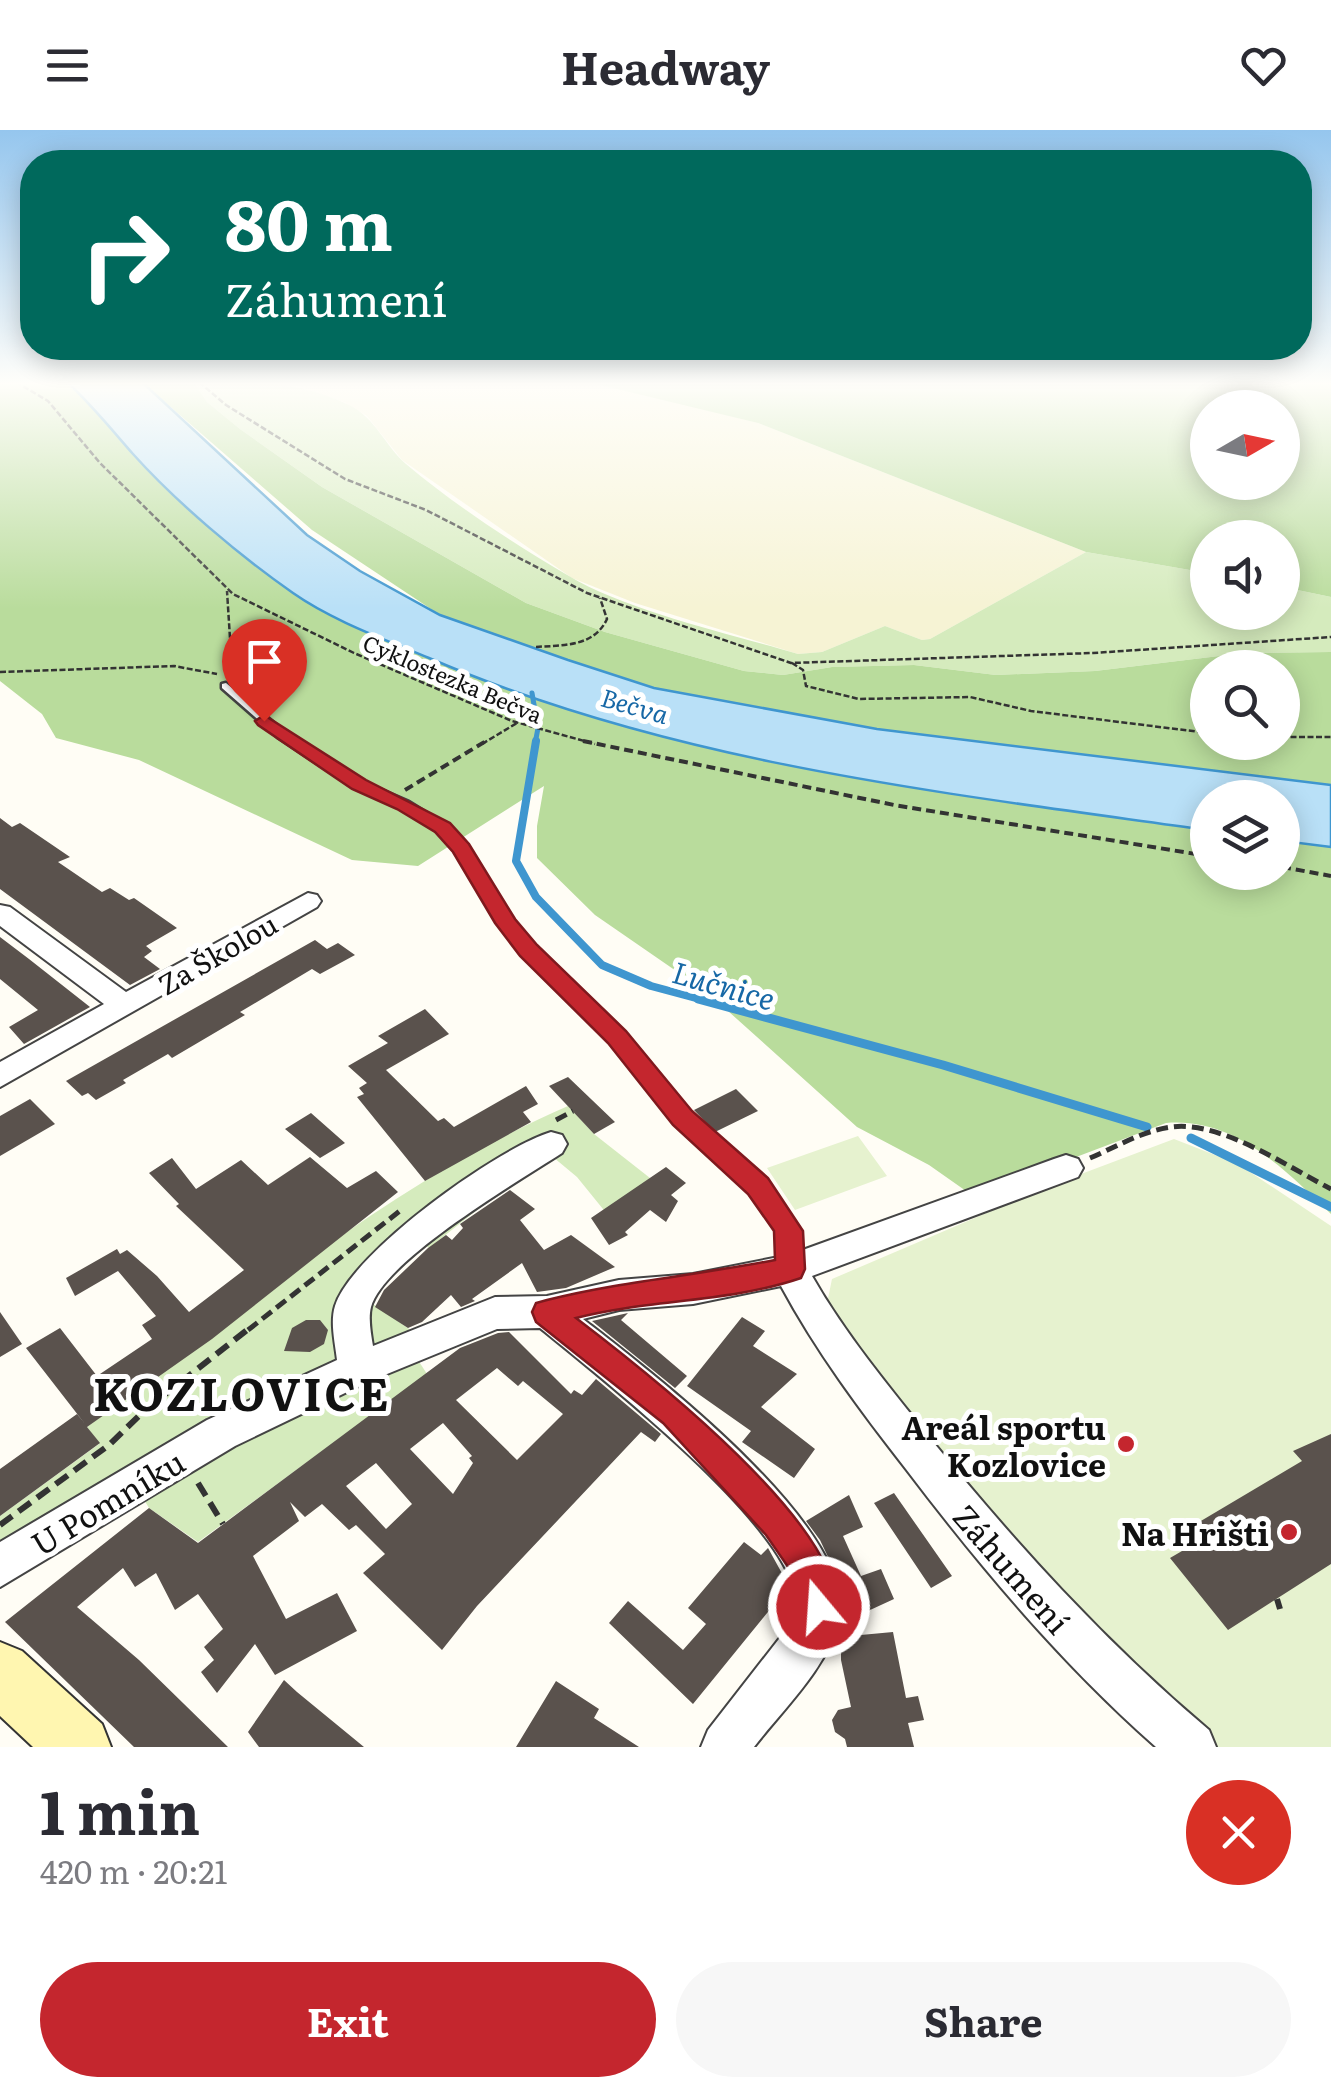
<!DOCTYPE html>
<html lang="en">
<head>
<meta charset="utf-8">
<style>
	body { margin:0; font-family:Literata,serif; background:#f7f7f7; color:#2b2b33; height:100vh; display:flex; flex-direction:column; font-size:38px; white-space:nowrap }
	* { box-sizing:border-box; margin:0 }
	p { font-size:32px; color:#7c7c81 }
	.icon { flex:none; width:55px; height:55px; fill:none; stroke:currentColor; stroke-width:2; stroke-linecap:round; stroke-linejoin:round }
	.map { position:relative; height:1617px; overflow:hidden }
	.sheet { display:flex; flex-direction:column; background:#fff; flex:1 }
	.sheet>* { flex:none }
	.hud { position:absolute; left:20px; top:20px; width:1292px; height:210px; border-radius:40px; box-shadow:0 5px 25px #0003; background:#00695c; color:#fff; overflow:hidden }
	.needle { width:65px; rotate:81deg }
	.controls { position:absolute; left:1190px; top:260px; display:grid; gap:20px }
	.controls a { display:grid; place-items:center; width:110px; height:110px; border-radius:50%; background:#fff; box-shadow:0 5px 25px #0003; font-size:50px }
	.pin { position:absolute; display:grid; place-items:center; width:85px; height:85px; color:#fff; margin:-102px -42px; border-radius:50% 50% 50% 0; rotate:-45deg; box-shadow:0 0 10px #0007 }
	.pin .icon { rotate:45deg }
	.me { position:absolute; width:110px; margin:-55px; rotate:342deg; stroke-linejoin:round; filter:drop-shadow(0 0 8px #0008) }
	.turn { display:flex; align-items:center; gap:35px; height:210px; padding:0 40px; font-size:45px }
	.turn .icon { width:130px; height:130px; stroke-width:2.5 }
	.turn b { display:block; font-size:70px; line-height:85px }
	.round { display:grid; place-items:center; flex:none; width:105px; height:105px; border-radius:52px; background:#f7f7f7 }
	.overview { display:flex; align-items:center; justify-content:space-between; height:170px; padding:0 40px }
	h1 { font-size:60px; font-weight:700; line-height:75px }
	.action { display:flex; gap:20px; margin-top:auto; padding:20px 40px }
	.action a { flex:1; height:115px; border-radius:60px; background:#c4262e; color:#fff; font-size:40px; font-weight:700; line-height:115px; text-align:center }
	.action a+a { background:#f7f7f7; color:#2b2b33 }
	header { display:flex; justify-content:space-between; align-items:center; height:130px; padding:0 40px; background:#fff; font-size:45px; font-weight:700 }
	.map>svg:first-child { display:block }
</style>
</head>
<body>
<header><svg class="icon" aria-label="menu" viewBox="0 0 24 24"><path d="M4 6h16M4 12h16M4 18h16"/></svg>Headway<svg class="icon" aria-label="heart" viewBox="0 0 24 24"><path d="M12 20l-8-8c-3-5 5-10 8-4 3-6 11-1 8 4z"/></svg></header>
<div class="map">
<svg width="1331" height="1617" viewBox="0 0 1331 1617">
	<rect width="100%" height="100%" fill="#fffdf5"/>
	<path fill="#f6f3d4" d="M287,252H588L645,264L758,293L1086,422L930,509L922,510L885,496L822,522L798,524L635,473L572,448L402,330L367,286L344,272Z"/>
	<path fill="#d5ebbd" d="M194,252C250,252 297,249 349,275C376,288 385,316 406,334C456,376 513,413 569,446C627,481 731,504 798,524L822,522L885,496L922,510L930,509L1086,422L1207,443L1208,482H1282L1283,457L1331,467V522L1244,523L1095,541L996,545L914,535L832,537L783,545L744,541L605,502L526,473L322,357L240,299L207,272Z
		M568,976L594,1004L650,1048L607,1084L577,1047L553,1027L506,1057L429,1118L421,1112L366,1169L412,1201L416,1227L427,1244L198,1412L149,1378L134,1353L0,1436V1386L99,1314L87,1297C241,1181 390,1053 568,976Z"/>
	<path fill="#b9dc9c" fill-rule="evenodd" d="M0,252H67L104,287L134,325L253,433L296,465L1093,684L1207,700L1208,742H1282L1283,711L1331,717V1084C1285,1040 1235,987 1166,993L978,1064L966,1061L929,1035L857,997L708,863L595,785L537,728V696L544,656L418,736L352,730L139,630L56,608L42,584L0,551Z
		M142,252H194L207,272L240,299L322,357L526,473L605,502L744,541L783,545L832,537L914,535L996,545L1095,541L1244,523L1331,522V655L877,599L654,558L568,530L440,485L312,400ZM1208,538H1282V612H1208Z
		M588,252H1331V467L1283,457L1282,408H1208L1207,443L1086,422L758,293ZM1208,278H1282V352H1208Z"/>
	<path fill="#e6f2cf" d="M858,1006L887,1046L795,1080L767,1038Z
		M1174,1009L1238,1034L1331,1096V1617H1199L1187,1608L824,1188L832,1149L1052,1055Z"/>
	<path fill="#b9e0f7" stroke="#3f96cf" stroke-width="2.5" d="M67,252H142L307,405L360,441L440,485L568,530L654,558L877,599L1331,655V717L1283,711L1282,668H1208L1207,700C944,663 675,634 429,528C384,509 333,491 293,463C240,426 176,372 133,324C111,299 92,275 67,252Z"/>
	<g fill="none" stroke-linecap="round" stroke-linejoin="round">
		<path stroke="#3f96cf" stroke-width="5" d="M532,563L538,598L535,614"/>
		<path stroke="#3f96cf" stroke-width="8" d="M536,611L516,731L536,767L602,835L651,856L707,871"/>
		<path stroke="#3f96cf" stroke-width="9" d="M698,869L943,935L1147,997
			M1191,1008L1331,1077"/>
	</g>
	<path fill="#5a524d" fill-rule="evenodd" d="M0,688L12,697L20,693L70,727L58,732L102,762L110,758L129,770L134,768L177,798L146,816L152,821L144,827L160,839L130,855L0,759Z
		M0,807L29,829L90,877L24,914L9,897L38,880L0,849Z
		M315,810L327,819L338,813L355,825L320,844L312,839L240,882L245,885L172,928L168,924L123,950L126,953L96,970L88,963L82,966L66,951Z
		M425,879L449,904L386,940L438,991L444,988L454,997L526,956L538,974L523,982L531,992L425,1051L357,967L364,964L359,958L367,953L348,936L388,913L378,906Z
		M568,947L615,992L594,1004L549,956Z
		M736,959L758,981L715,1002L694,980Z
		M30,969L55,994L0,1026V986Z
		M311,983L345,1013L320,1028L285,999Z
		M310,1027L347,1058L376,1041L398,1062L212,1209L87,1297L100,1313L0,1386V1339L77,1284L85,1294L26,1218L60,1198L97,1246L152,1209L142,1195L156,1186L118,1141L75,1166L66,1148L117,1119L120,1124L127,1120L157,1146L189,1182L244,1140L176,1076L179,1074L149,1043L172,1028L196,1059L241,1030L268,1055Z
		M666,1037L686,1053L671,1065L678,1071L666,1092L650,1080L625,1102L628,1105L609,1115L591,1088Z
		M510,1060L535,1079L520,1090L544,1120L571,1105L615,1137L566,1158L537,1162L522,1133L472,1169L475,1171L461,1177L451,1165L422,1192L408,1198L375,1177L384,1160L428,1118L446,1105L452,1110L463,1098L460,1094Z
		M0,1182L22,1214L0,1227Z
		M628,1183L621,1190L687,1246L675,1258L592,1191Z
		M742,1187L765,1201L753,1216L797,1244L761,1277L815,1319L794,1348L742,1312L751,1301L687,1256Z
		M306,1190H320L328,1200L324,1214L310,1222L284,1221L292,1198Z
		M509,1202L571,1264L574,1260L582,1265L596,1249L661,1304L655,1312L641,1302L477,1476L442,1520L363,1443L385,1424L356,1395L349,1400L322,1374L305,1387L290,1372L299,1391L253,1426L286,1489L337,1463L357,1501L275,1545L255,1514L217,1563L201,1542L214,1530L204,1517L223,1499L198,1464L175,1480L156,1443L135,1457L123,1438L77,1477L139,1530L228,1617H134L5,1492L149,1378L198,1413L460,1218L498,1203ZM497,1238L518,1256L523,1251L563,1284L517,1330L456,1270ZM443,1293L472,1326L469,1328L473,1333L453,1364L410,1319ZM376,1333L412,1374L386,1399L346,1356Z
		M1331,1304V1434L1228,1500L1170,1428L1194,1414L1184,1401L1302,1331L1293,1321Z
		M894,1363L952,1446L931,1458L874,1373Z
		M849,1365L863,1397L843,1406L861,1446L881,1439L894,1469L844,1492L840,1452L820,1410L806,1391Z
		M744,1412L761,1425L768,1418L789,1456L693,1574L609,1493L628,1471L683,1520L706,1494L688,1478Z
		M893,1502L906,1568L918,1566L924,1590L908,1593L914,1617H847L845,1609L835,1602L832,1590L838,1580L851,1577L841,1530V1516L853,1514L850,1506Z
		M284,1550L297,1562L364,1617H259L248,1602Z
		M556,1551L599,1579L594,1588L639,1617H516Z"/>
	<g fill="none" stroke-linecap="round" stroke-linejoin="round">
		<g stroke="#444" stroke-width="5">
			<path id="service" d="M226,553L287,604L363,652L409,672L446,695L465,716L511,791L533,818L622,903L670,965L776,1066L797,1101L799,1139L796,1144L790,1146L784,1144L781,1139L779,1102L764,1076L658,973L612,911L523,824L499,793L456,721L438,701L401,678L355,658L279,608L222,558V554Z"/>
		</g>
		<g stroke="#444" stroke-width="4">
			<path id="minor" d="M308,763L317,765L321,771L317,777L0,957V932L104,874L0,796V775L10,777L126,862Z
				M551,1002L562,1005L567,1014L562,1023C519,1051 384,1130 371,1177C368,1189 371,1204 373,1216L495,1167L547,1166L619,1150L693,1144L789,1125L1054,1029L1066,1025L1078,1029L1083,1038L1078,1047L812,1146C845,1204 888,1255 929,1307C1015,1413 1105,1512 1209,1600L1216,1617H1156C1062,1534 982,1439 906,1339C860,1280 816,1221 781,1156L693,1174L619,1180L583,1189C647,1239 860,1400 839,1490C827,1539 783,1579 754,1617H701L708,1600L796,1487C795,1477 796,1465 793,1456C770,1381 604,1250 540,1198L497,1199L370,1251L235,1316L0,1457V1412L207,1290L337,1230C335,1213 330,1192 335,1176C352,1122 498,1018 551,1002Z"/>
		</g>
		<g stroke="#333" stroke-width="4">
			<path id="secondary" d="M0,1512L22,1521L102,1594L111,1617H33L0,1586Z"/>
		</g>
		<path stroke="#333" stroke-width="2.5" stroke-dasharray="6 2.5" stroke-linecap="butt" d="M16,252L48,271L100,333L233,464L354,523L512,591L595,614
			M199,252L226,275L345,349L426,380L587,463L791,533L1093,523L1331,507
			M536,517C563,515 594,517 607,489L600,468
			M792,533L803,540L806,556L859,569L970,567L1031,581L1208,603
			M226,541L231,524L227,461
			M0,542L174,536L217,544
			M1282,607H1331
			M482,614L517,593"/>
		<path stroke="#333" stroke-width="4" stroke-dasharray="9 5" stroke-linecap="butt" d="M583,611L894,675L1208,726
			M405,660L486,611
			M1282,737L1331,746"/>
		<path stroke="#333" stroke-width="5" stroke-dasharray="12 6" stroke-linecap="butt" d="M556,990L573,981
			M1090,1028C1116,1017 1142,1001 1171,997C1220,990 1288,1037 1331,1059
			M248,1200L401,1080"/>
		<path stroke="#333" stroke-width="6" stroke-dasharray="15 8" stroke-linecap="butt" d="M198,1353L223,1394
			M0,1395L109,1315L145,1280L251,1197
			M1277,1469L1280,1479"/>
		<use href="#service" fill="#fff" fill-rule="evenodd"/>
		<use href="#minor" fill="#fff" fill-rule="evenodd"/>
		<use href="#secondary" fill="#fff6b0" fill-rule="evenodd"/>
	</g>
	<linearGradient id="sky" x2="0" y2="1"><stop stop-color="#95c6ee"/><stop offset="0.53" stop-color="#fffefa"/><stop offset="1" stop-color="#fffefa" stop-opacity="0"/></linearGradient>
	<rect width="1331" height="479" fill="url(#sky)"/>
	<path fill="#c4262e" stroke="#7f191e" stroke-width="2.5" d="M264,585L366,650L450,693L469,714L515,789L537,815L626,901L692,981L768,1048L803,1101L805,1139L801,1148C728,1173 650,1169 576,1188C635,1233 865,1410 832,1490L819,1495L806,1490L793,1444L766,1405L663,1293L536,1192L532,1182L536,1173L547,1170C623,1151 699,1145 775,1130L774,1101L748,1064L673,995L608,913L520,826L495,793L453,722L435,702L397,679L352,659L258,595L255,591Z"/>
	<g fill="#c4262e" stroke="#fff" stroke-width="4">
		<circle cx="1126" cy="1314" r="10"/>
		<circle cx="1289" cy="1402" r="10"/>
	</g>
	<g text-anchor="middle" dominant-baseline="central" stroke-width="10" stroke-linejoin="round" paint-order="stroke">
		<g font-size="22" fill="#111" stroke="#fff">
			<text transform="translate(453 548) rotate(23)">Cyklostezka Bečva</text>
		</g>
		<g font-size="25" font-style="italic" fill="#1768a6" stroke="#fff">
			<text transform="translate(635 575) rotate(16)">Bečva</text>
		</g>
		<g font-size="28" fill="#111" stroke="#fff">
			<text transform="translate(217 823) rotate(-30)">Za Školou</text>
		</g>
		<g font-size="30" font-style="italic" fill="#1768a6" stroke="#fff">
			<text transform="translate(724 854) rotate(16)">Lučnice</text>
		</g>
		<g font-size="32" font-weight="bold" fill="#111" stroke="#fff" text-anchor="end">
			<text x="1106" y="1296">Areál sportu<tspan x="1106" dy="37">Kozlovice</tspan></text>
			<text x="1269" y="1402">Na Hrišti</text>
		</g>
		<g font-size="32" fill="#111" stroke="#fff">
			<text transform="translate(107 1371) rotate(-31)">U Pomníku</text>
			<text transform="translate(1013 1438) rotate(49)">Záhumení</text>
		</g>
		<g font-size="45" font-weight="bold" letter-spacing="2.5" fill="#111" stroke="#fff">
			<text x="242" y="1261">KOZLOVICE</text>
		</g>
	</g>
</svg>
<div class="controls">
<a><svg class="needle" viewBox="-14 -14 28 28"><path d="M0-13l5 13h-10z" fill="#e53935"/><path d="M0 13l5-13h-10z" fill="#7c7c81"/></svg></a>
<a><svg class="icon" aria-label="sound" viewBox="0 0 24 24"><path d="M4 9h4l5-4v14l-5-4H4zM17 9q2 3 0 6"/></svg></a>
<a><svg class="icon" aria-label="search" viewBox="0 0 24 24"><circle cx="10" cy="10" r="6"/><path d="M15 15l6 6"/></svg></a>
<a><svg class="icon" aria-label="layers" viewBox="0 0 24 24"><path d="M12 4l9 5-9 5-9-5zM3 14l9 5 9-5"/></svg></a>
</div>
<div class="pin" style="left:264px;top:591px;background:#d93025"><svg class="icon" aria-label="arrive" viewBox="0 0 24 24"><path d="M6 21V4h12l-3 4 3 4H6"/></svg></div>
<svg class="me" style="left:819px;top:1477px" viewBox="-20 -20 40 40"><circle r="17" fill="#c4262e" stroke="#fff" stroke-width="3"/><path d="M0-11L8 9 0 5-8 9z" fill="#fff"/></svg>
<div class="hud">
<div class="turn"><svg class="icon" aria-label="right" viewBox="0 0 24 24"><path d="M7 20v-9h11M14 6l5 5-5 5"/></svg><div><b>80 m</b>Záhumení</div></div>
</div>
</div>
<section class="sheet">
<div class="overview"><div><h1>1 min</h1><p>420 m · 20:21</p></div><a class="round" style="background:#d93025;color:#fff"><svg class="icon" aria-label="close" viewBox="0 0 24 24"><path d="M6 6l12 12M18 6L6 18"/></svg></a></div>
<div class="action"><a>Exit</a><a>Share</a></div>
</section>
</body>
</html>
